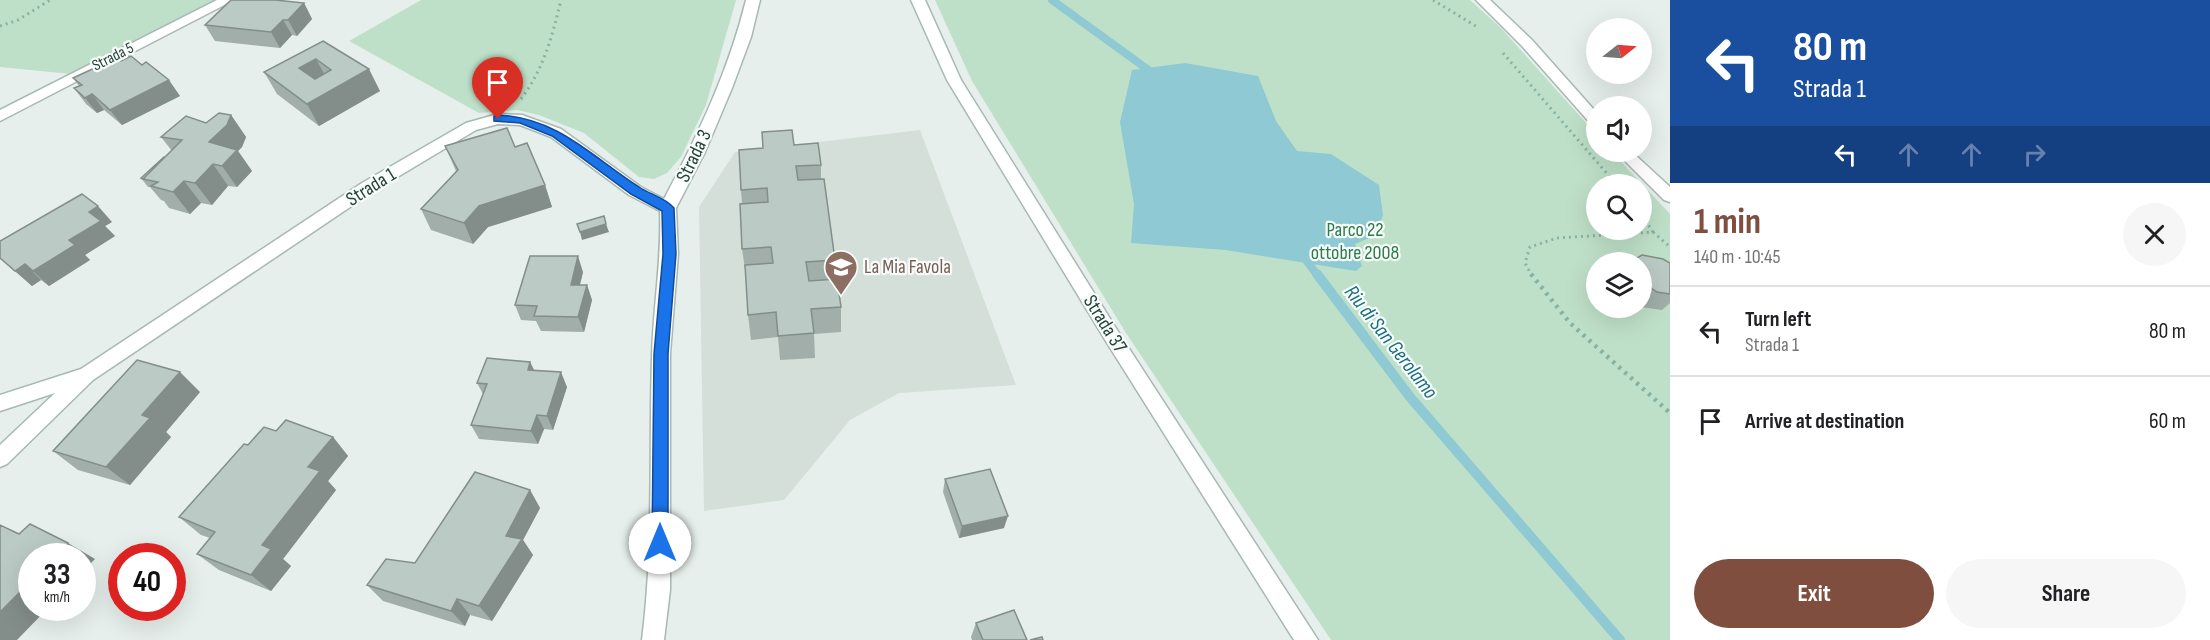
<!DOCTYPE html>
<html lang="en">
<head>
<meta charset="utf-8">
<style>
	body { margin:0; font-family:"Sofia Sans Condensed",sans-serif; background:#f6f6f6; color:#202124; height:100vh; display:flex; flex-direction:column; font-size:22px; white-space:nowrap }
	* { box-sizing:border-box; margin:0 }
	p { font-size:20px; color:#757577 }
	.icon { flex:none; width:33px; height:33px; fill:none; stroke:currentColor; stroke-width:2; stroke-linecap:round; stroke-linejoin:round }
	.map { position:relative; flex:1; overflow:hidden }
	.sheet { display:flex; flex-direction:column; background:#fff; width:540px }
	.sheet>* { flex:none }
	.banner { background:#1a4fa0; color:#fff; overflow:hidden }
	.needle { width:39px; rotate:73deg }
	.buttons { position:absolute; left:1586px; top:18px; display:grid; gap:12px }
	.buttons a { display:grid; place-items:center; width:66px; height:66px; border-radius:50%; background:#fff; box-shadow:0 6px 24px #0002; font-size:30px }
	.speed { position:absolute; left:18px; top:543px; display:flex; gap:12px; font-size:30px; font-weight:700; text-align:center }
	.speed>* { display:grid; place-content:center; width:78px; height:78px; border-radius:50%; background:#fff; box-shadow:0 6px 24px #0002; line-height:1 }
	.speed small { font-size:15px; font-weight:400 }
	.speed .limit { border:9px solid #d22; background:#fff; color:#111 }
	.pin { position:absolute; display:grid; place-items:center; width:51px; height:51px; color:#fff; margin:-62px -26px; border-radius:50% 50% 50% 0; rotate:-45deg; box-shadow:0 0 6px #0007 }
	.pin .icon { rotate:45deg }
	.me { position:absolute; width:66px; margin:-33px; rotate:0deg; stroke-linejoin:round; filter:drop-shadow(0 0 4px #0008) }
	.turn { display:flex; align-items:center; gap:21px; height:126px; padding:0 24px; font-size:27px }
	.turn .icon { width:78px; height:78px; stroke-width:2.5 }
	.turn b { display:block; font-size:42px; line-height:51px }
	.lanes { display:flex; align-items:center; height:57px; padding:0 24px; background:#0003; justify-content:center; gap:30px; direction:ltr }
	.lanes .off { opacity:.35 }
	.round { display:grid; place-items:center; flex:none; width:63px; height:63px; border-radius:32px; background:#f6f6f6 }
	.summary { display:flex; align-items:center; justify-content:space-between; height:102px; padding:0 24px }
	h1 { font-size:36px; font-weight:700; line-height:45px; color:#7f4e3f }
	.button { display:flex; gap:12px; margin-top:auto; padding:12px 24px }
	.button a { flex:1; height:69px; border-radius:36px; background:#7f4e3f; color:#fff; font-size:24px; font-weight:700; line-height:69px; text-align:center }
	.button a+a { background:#f6f6f6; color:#202124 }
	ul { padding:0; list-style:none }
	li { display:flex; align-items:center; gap:18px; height:90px; padding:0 24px; border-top:2px solid #e0e0e0 }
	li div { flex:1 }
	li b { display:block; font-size:22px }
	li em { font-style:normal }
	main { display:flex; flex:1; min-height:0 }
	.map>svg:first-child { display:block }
</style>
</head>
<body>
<main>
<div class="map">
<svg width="1670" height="640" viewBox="0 0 1670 640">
	<rect width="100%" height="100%" fill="#e6efeb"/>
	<path fill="#d4dfda" d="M920,130L1016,385L899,393L850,420L784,500L704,511L699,207L735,152Z"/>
	<path fill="#bfe0c8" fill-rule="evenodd" d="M0,0H220L71,74L0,67Z
		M421,0H736L706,105L681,157L667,173L654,179L639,177L584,133L539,115L517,110L479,113L349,41Z
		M935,0H1470L1501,28L1596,134V152H1612L1670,214V640H1331L1126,333L972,81ZM1596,184H1641V230H1596ZM1596,262H1641V308H1596Z"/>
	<path fill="#8ec9d4" d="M1185,63L1258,76L1276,121L1297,151L1331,154L1379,185L1383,215L1376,235L1355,244L1362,266L1356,271L1225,250L1131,243L1134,204L1120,122L1132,70Z"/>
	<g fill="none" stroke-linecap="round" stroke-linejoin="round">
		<path stroke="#8ec9d4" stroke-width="8" d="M1052,0L1154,74
			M1303,256L1318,276"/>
		<path stroke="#8ec9d4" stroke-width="10" d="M1317,274L1410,397L1620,640"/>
		<g stroke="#a8b8b2" stroke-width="3">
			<path id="minor" d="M217,0H234L0,121V110Z
				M746,0H760L751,37L732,88L705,152L676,208L678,254L670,354V590L664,640H642C654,546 649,451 652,357C653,307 662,261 660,211L629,195L551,137L520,125L498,124L476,130L374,191L93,380L7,464L0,467V445L55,393L0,411V395L81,369L362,183L466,123L498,114L522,115L561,129L641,187L664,199C698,135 729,70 746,0Z
				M911,0H925L961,80L1119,333L1318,640H1294L1107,343L947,80Z
				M1476,0H1490L1532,40L1596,112V126L1591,124L1522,46Z
				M1616,152H1632L1670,187V202L1664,200Z"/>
		</g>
		<path stroke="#86b3a5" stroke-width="3" stroke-dasharray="2 4" stroke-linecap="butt" d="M1433,0L1479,28
			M0,26L18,20L50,0
			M1503,53L1616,184
			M521,99C544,68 552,37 561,0
			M1653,232L1670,247
			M1532,276L1525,263L1530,247L1557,238L1653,232L1641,214"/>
		<path stroke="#86b3a5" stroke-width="4.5" stroke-dasharray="3 5" stroke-linecap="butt" d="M1531,274L1570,323L1670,413"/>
		<use href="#minor" fill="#fff" fill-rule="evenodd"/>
	</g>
	<path fill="#a1aea9" d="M304,3L312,19L297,36L292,35L280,48L215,41L205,25Z
		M323,41L380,91L319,126L277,94L264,72Z
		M121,61L180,96L122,125L104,110L97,113L86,104L74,88L79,86L73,78Z
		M231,115L246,137L242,147L238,151L252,171L237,187L228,186L212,205L201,203L190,214L169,208L164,201L161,200L150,187H148L141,178L172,151L161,137Z
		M794,145L821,165V179L835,260V279L841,307V332L814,334L815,358L780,360L778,337L751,340L748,315L746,275L742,249V204L741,190L763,148Z
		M445,146L515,147L545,185L552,207L488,227L473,244L431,230L421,209L456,171Z
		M112,222L105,226L115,236L85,255L90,260L49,286L41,280L32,286L0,258Z
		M1641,262L1670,263V303L1662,310L1641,307Z
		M583,272L580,285H587L592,300L584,332L541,331L536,321L521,320L515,305Z
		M530,362L534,370L567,387L553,430L544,429L538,444L479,439L471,425L483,394L477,383Z
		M200,392L166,432L171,437L130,485L78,470L53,451Z
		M276,431L333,437L348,456L328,481L336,490L283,559L291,566L271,591L219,570L197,554L210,538L201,535L179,517L248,445Z
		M945,479L1004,528L959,538L943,492Z
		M530,490L540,508L523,540L533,555L492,621L470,615L465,626L383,601L367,585L415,563Z
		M976,623L1027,640H972L971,637Z"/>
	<path fill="#838d89" d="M304,3L312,19L297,36L288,20Z
		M283,20L292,35L280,48L271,32Z
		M316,59L328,81L311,90L299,68Z
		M369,69L380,91L319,126L307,104Z
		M169,80L180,96L122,125L110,110Z
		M92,94L104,110L97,113L85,98Z
		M231,115L246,137L242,147L238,151L252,171L237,187L222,166L209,142Z
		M213,164L228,186L212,205L195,183Z
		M184,181L201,203L190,214L173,192Z
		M545,185L552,207L488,227L473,244L464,223L479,206Z
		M98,206L112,222L105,226L115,236L85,255L90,260L49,286L33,271L69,240L89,212Z
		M606,224L609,232L582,240L580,232Z
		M578,256L583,272L576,300L571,285Z
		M25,264L41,280L32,286L15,271Z
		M587,285L592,300L584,332L578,317Z
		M530,362L537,376L528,370Z
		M180,372L200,392L166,432L171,437L130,485L106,467L142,415Z
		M561,372L567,387L553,430L547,416Z
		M537,415L544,429L538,444L531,431Z
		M333,437L348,456L328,481L336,490L283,559L291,566L271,591L251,575L262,545L308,467Z
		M530,490L540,508L523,540L533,555L492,621L479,606L506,536Z
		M1008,516L1004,528L959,538L962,526Z
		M68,543L95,559L82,572V556H55Z
		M32,580V608H48L17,640H0V612Z
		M457,599L470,615L465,626L451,611Z"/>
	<path fill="#bbcac4" stroke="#838d89" stroke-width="1.5" fill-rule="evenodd" d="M231,0H275L304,3L288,20H283L271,32L205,25Z
		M323,41L369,69L307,104L264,72ZM316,59L331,70L315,79L299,68Z
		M131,56L142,65L146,62L169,80L110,110L92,94L85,98L74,88L82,85L73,78L116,58L121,61Z
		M219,113L231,115L227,125L209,142L237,150L222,166L213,164L195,183L184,181L173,192L151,186L158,182L143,179L182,140L161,137L186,116L206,123Z
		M507,128L515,147L527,143L545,185L479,206L464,223L421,209L458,170L445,146Z
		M792,130L794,145L818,143L821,165L796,166L798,180L824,179L835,260L806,262L809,281L837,279L841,307L811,309L814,333L778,336L776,312L748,315L745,265L773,263L771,247L742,249L740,204L768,202L767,188L741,190L739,150L763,148L762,132Z
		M164,157H165L143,179H145L141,178Z
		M82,194L98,206L89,212L101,221L69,240L75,245L33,271L25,264L15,271L0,258V241Z
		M604,216L606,224L580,232L577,224Z
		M1642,255L1663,259L1670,263V294L1657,292L1641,281V262H1630Z
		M530,256H578L571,285H587L578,317L534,316L537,306L515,305Z
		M487,358L530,362L528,370L561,372L547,416L537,415L531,431L471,425L487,384L477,383Z
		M137,360L180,372L142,415L150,418L106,467L53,451Z
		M286,420L333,437L308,467L320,471L262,545L271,549L251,575L197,554L215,532L179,517L244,444L248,445L264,427L276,431Z
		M990,469L1008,516L962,526L945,479Z
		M475,472L530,490L506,536L522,539L479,606L457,599L451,611L367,585L386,559L415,563Z
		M30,524L68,543L55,556H32V580L0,612V525L19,534Z
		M1014,610L1027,640H983L976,623Z
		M1042,637L1043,640H1030Z"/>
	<path fill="#1a73e8" stroke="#114b97" stroke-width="1.5" d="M498,115C558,118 591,156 639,187C649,194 666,198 674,208L676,254L668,354V543L665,549L660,551L654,549L652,543L654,354L663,254L662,211L631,194L552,136L520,123L494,121V116Z"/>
	<defs>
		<g id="school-pin" transform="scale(1.725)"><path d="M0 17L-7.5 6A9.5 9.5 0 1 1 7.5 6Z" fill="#8d6e63" stroke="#f7fbf9"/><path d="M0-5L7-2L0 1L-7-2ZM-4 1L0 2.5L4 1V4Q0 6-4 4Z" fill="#fff"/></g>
	</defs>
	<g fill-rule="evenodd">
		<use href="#school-pin" x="841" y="267"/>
	</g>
	<g text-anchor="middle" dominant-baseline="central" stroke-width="4.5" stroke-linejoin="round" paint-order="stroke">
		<g font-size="16" fill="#24423a" stroke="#f7fbf9">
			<text transform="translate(113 57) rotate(-27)">Strada 5</text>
		</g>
		<g font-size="20" fill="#24423a" stroke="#f7fbf9">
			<text transform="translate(694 156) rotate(-64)">Strada 3</text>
			<text transform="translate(371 187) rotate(-32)">Strada 1</text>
			<text transform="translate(1105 324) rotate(58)">Strada 37</text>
		</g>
		<g font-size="20" fill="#2d7a4b" stroke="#f7fbf9">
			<text x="1355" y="230">Parco 22<tspan x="1355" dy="23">ottobre 2008</tspan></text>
		</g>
		<g font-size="20" fill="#785e54" stroke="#f7fbf9" text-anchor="start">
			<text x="864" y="267">La Mia Favola</text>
		</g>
		<g font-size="21" font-style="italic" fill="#1c6f80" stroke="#f7fbf9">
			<text transform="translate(1391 342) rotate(52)">Riu di San Gerolamo</text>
		</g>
	</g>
</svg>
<div class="buttons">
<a><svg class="needle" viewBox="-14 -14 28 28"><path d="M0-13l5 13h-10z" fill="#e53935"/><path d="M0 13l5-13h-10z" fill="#757577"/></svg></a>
<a><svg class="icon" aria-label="sound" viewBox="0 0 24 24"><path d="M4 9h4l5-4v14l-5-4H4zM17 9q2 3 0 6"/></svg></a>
<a><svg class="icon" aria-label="search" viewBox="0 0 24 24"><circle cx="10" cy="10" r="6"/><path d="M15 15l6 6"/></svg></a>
<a><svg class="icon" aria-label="layers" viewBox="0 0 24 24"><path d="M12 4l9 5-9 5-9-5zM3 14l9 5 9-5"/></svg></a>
</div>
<div class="speed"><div>33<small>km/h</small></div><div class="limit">40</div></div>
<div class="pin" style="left:498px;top:119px;background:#d93025"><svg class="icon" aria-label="arrive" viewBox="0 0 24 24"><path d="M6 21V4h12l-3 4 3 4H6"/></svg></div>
<svg class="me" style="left:660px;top:543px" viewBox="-20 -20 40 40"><circle r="19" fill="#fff"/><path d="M0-13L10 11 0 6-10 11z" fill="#1a73e8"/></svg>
</div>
<section class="sheet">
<div class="banner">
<div class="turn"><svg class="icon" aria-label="left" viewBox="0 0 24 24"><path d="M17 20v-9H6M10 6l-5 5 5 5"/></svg><div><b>80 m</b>Strada 1</div></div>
<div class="lanes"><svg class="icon" aria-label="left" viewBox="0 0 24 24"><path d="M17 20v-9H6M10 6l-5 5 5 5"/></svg><svg class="icon off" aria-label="ahead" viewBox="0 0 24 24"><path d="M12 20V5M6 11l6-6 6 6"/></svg><svg class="icon off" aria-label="ahead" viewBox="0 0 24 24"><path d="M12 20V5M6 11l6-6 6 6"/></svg><svg class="icon off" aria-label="right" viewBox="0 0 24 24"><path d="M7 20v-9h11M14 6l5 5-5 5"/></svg></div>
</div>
<div class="summary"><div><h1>1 min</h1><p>140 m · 10:45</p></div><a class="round"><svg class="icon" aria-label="close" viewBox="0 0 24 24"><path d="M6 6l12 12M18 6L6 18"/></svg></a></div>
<ul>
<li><svg class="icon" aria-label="left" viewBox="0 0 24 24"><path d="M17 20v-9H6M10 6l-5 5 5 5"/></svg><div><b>Turn left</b><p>Strada 1</p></div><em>80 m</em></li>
<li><svg class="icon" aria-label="arrive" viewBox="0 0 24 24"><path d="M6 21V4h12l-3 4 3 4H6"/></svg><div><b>Arrive at destination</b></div><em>60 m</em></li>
</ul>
<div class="button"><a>Exit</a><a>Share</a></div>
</section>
</main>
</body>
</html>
